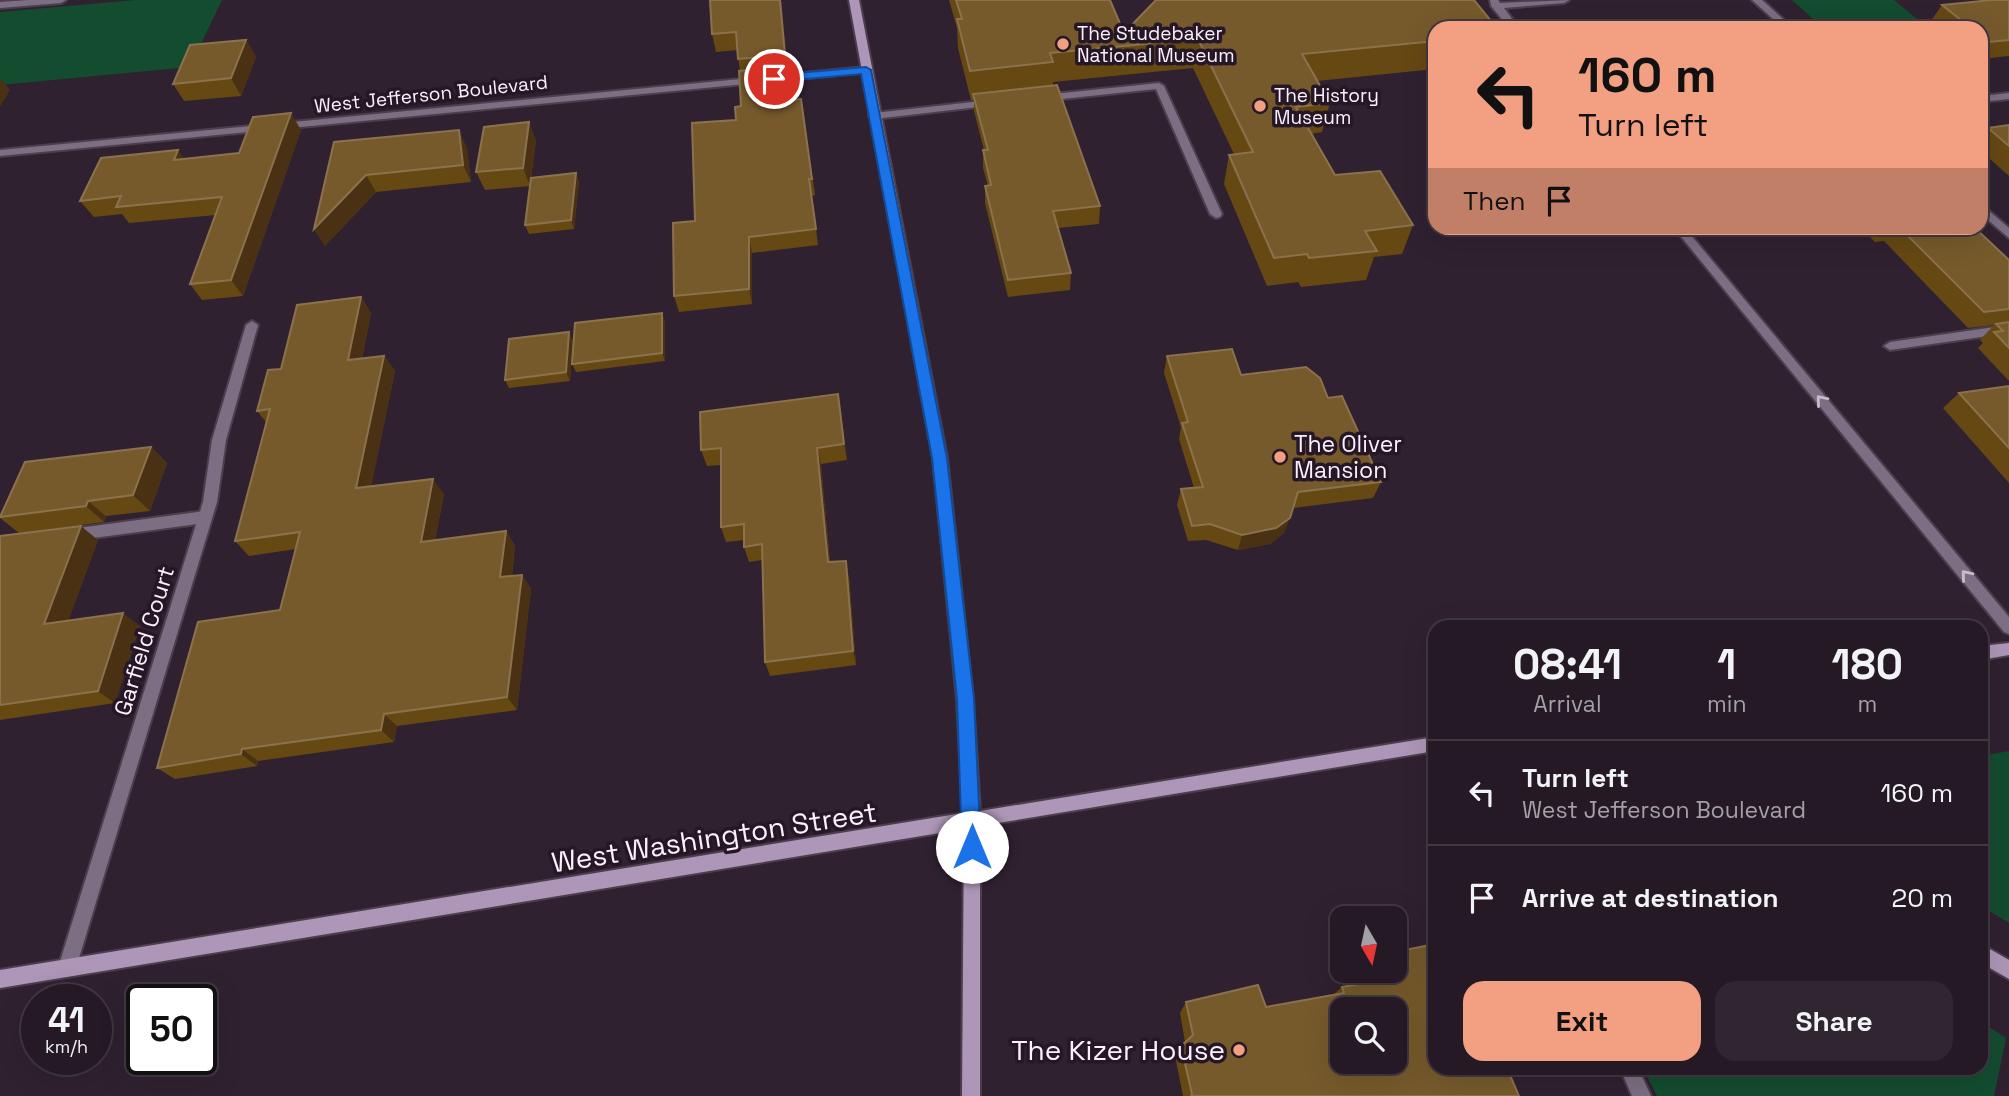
<!DOCTYPE html>
<html lang="en">
<head>
<meta charset="utf-8">
<style>
	body { margin:0; font-family:"Space Grotesk",sans-serif; background:#302632; color:#f1f3f6; height:100vh; display:flex; flex-direction:column; font-size:26px; white-space:nowrap }
	* { box-sizing:border-box; margin:0 }
	p { font-size:23px; color:#a3a0a7 }
	.icon { flex:none; width:38px; height:38px; fill:none; stroke:currentColor; stroke-width:2; stroke-linecap:round; stroke-linejoin:round }
	.map { position:relative; flex:1; overflow:hidden }
	.side { position:absolute; left:1428px; top:620px; width:560px; height:455px; display:flex; flex-direction:column; background:#241925; border-radius:21px; box-shadow:0 7px 28px #0002,0 0 0 2px #413842 }
	.side>* { flex:none }
	.banner { position:absolute; left:1428px; top:21px; width:560px; height:214px; border-radius:21px; box-shadow:0 7px 28px #0002,0 0 0 2px #413842; background:#f39f82; color:#111; overflow:hidden }
	.needle { width:46px; rotate:171deg }
	.tools { position:absolute; left:1330px; top:906px; display:grid; gap:14px }
	.tools a { display:grid; place-items:center; width:77px; height:77px; border-radius:14px; background:#241925; box-shadow:0 7px 28px #0002,0 0 0 2px #413842; font-size:35px }
	.speed { position:absolute; left:21px; top:984px; display:flex; gap:14px; font-size:35px; font-weight:700; text-align:center }
	.speed>* { display:grid; place-content:center; width:91px; height:91px; border-radius:50%; background:#241925; box-shadow:0 7px 28px #0002,0 0 0 2px #413842; line-height:1 }
	.speed small { font-size:18px; font-weight:400 }
	.speed .limit { border:4px solid #111; border-radius:10px; background:#fff; color:#111 }
	.pin { position:absolute; display:grid; place-items:center; width:60px; height:60px; color:#fff; margin:-30px; border:4px solid #fff; border-radius:50%; box-shadow:0 2px 7px #0007 }
	.me { position:absolute; width:77px; margin:-38px; rotate:0deg; stroke-linejoin:round; filter:drop-shadow(0 0 5px #0008) }
	.turn { display:flex; align-items:center; gap:24px; height:147px; padding:0 35px; font-size:32px }
	.turn .icon { width:91px; height:91px; stroke-width:2.5 }
	.turn b { display:block; font-size:49px; line-height:60px }
	.then { display:flex; align-items:center; height:66px; padding:0 35px; background:#0003; gap:14px; font-size:26px }
	.eta { display:flex; justify-content:space-evenly; align-items:center; height:119px; text-align:center }
	.eta b { font-size:42px; font-weight:600; line-height:49px }
	.primary-button { display:flex; gap:14px; margin-top:auto; padding:14px 35px }
	.primary-button a { flex:1; height:80px; border-radius:21px; background:#f39f82; color:#111; font-size:28px; font-weight:600; line-height:80px; text-align:center }
	.primary-button a+a { background:#302632; color:#f1f3f6 }
	ul { padding:0; list-style:none }
	li { display:flex; align-items:center; gap:21px; height:105px; padding:0 35px; border-top:2px solid #413842 }
	li div { flex:1 }
	li b { display:block; font-size:26px }
	li em { font-style:normal }
	.map>svg:first-child { display:block }
</style>
</head>
<body>
<div class="map">
<svg width="2009" height="1096" viewBox="0 0 2009 1096">
	<rect width="100%" height="100%" fill="#302131"/>
	<path fill="#144c30" d="M136,0H222L190,67L0,85V12Z
		M1792,0H1894L1928,28H1823Z
		M2009,751V923L1981,906V756Z
		M1981,1022L2006,1038L1994,1096H1657L1643,1068H1981Z"/>
	<g fill="none" stroke-linecap="round" stroke-linejoin="round">
		<g stroke="#4c3e4d" stroke-width="4">
			<path id="lane" d="M28,0H66L61,3L0,8V2Z
				M1490,0H1498L1500,3L1569,0L1564,3L1504,8L1519,28H1509L1491,6Z
				M1159,83L1164,86L1222,214L1220,217L1216,218L1210,214L1156,89L1043,101L1038,98L1043,95Z
				M991,100L996,103L995,105L874,119L869,116L874,113Z
				M1674,228H1685L2009,617V634L2004,632Z
				M2009,325V333L1890,350L1884,346L1890,342Z
				M205,511L210,513L212,517L210,521L205,523L71,541L66,539L64,535L66,531L71,529Z
				M1620,1068H1638L1651,1096H1632Z"/>
		</g>
		<g stroke="#4c3e4d" stroke-width="4">
			<path id="street" d="M1752,0H1762L1793,28H1783Z
				M866,67L871,70L869,72L0,156V150Z
				M2009,93V99L1981,102V96Z
				M1981,204L2009,228V238L1981,214Z
				M252,321L258,325L226,440L217,502L76,968L73,974L67,977L61,974L58,968L203,502L212,440L246,325Z"/>
		</g>
		<g stroke="#4c3e4d" stroke-width="4">
			<path id="secondary" d="M849,0H859L947,458L973,699L980,811L1435,737V751L980,826V1096H962L964,829L0,988V970L963,813L957,699L933,458Z
				M2009,643V655L1981,660V646Z
				M1981,944L2009,960V979L1981,963Z"/>
		</g>
		<use href="#lane" fill="#7c6e83" fill-rule="evenodd"/>
		<use href="#street" fill="#7c6e83" fill-rule="evenodd"/>
		<use href="#secondary" fill="#ad96b7" fill-rule="evenodd"/>
	</g>
	<path fill="#664813" d="M781,0L790,100L801,99L815,195L812,196L818,245L752,253V304L679,312L674,296L695,221L741,106L740,71L737,50L716,52L712,34Z
		M949,0H1110L1124,33L1496,27L1495,28H1435V69L1317,81L1330,103L1322,132L1311,134L1335,175L1413,225L1402,254L1374,257L1366,280L1301,287L1298,282L1267,286L1224,184L1229,155L1234,154L1193,68L1053,82V85L1100,206L1099,224L1058,228L1071,273L1070,290L1008,297L985,203V186H988L983,168V150H984L974,111V100H971L958,48L957,28Z
		M1986,0H2009V56L1981,59V28H1937L1930,22L1942,5Z
		M246,40L256,57L241,96L184,101L173,84Z
		M2009,125V176L1981,151V136L1988,128Z
		M301,130L243,296L202,300L190,284L216,215L129,223L122,214L94,217L80,201L184,159L239,153Z
		M536,140L530,186L485,190L476,172Z
		M334,142L467,148L471,182L376,192L325,246L314,229Z
		M576,173L579,182L574,229L529,234L525,225Z
		M1861,228H1975L2009,260V381L1978,348L1983,343L1980,340L1994,325L1968,328L1884,241L1875,242Z
		M361,297L371,313L362,358L384,356L395,371L371,486L444,494L435,540L506,531L515,546L512,576L522,575L531,589L517,710L397,726L394,742L258,761L257,766L175,779L157,768L280,610L296,549L249,556L235,541L266,422L257,411L281,369Z
		M662,313L665,322V361L576,372L572,364Z
		M569,332L573,341L570,381L509,388L505,380Z
		M1167,356L1328,398L1381,482L1373,498L1293,508L1284,533L1270,544L1238,550L1206,540L1188,541L1177,505L1181,489L1194,488L1179,439L1181,427L1164,373Z
		M2009,386V483L1943,408L1959,393Z
		M838,394L847,460L821,464L830,562L849,576L856,665L770,676L765,662L762,560L749,562L744,547V540L726,542L721,527V465L707,466L701,450Z
		M151,447L167,463L150,511L106,516L104,522L19,533L0,518V516Z
		M0,536L98,540L68,621L140,626L115,703L0,720Z
		M1367,971H1395L1519,1096H1183L1175,1056L1185,1042L1180,1013L1186,1002L1266,1007L1333,995L1342,987L1370,982Z"/>
	<path fill="#4a3114" d="M780,0H781L788,72L785,55Z
		M246,40L256,57L241,96L231,78Z
		M786,66L789,82L792,116L789,100Z
		M0,78L10,90L0,107Z
		M291,113L301,130L243,296L231,280Z
		M529,122L536,140L530,186L523,168Z
		M459,130L467,148L471,182L463,165Z
		M178,150L189,166L174,160Z
		M576,173L579,182L574,229L571,220Z
		M366,175L376,192L325,246L314,229Z
		M749,237L752,253V304L749,289Z
		M361,297L371,313L359,376L348,360Z
		M662,313L665,322V361L662,353Z
		M569,332L573,341L570,381L566,372Z
		M384,356L395,371L368,503L356,488Z
		M838,394L841,411L847,460L844,444Z
		M151,447L167,463L150,511L133,495Z
		M817,448L821,464L831,577L828,562Z
		M433,479L444,494L432,556L421,542Z
		M88,501L106,516L104,522L86,506Z
		M1290,518L1284,533L1270,544L1238,550L1242,535Z
		M81,526L98,540L62,637L44,624Z
		M506,531L515,546L510,591L500,577Z
		M846,561L849,576L856,665L853,651Z
		M522,575L531,589L517,710L507,697Z
		M123,613L140,626L115,703L98,691Z
		M384,714L397,726L394,742L381,730Z
		M242,749L258,761L257,766L241,754Z"/>
	<path fill="#765a2c" stroke="#8b724c" stroke-width="2" fill-rule="evenodd" d="M710,0H780L785,55L738,59L736,32L712,34Z
		M956,0H1110L1124,33L1156,0H1474L1496,27L1435,28V41L1302,54L1330,103L1296,107L1335,175L1380,171L1413,225L1365,231L1377,251L1309,258L1307,254L1274,258L1229,155L1253,152L1198,39L1050,53L1053,62L970,71L957,19H962Z
		M1992,0H2009V40L1989,42L1981,36V28H1971L1942,5Z
		M246,40L231,78L173,84L190,45Z
		M786,66L789,100L801,99L812,179H809L816,229L749,237V289L674,296L673,223L695,221L692,123L736,120L735,107L741,106L739,71Z
		M1057,85L1100,206L1053,211L1071,273L1008,280L985,186L991,185L983,150H988L973,94Z
		M291,113L231,280L190,284L222,197L116,207L121,196L80,201L101,158L178,150L174,160L239,153L253,117Z
		M529,122L523,168L476,172L484,127Z
		M2009,125V146L1988,128Z
		M459,130L463,165L366,175L314,229L334,142Z
		M576,173L571,220L525,225L531,178Z
		M1900,228H1975L2009,260V309L1984,312Z
		M361,297L348,360L384,356L356,488L433,479L421,542L506,531L500,577L522,575L507,697L384,714L381,730L242,749L241,754L157,768L198,622L280,610L300,532L235,541L270,409L257,411L268,370L281,369L297,305Z
		M662,313V353L572,364L575,323Z
		M2009,322V348L1994,332L2003,331L1996,324Z
		M569,332L566,372L505,380L509,339Z
		M1232,349L1241,375L1306,367L1320,378L1328,398L1342,396L1381,482L1298,492L1290,518L1276,528L1242,535L1210,524L1192,526L1181,489L1203,487L1182,423L1188,422L1167,356Z
		M2009,386V448L1959,393Z
		M838,394L844,444L817,448L828,562L846,561L853,651L765,662L762,544L744,547V524L721,527V448L701,450L700,412Z
		M151,447L133,495L88,501L86,506L0,517L25,462Z
		M81,526L44,624L123,613L98,691L0,705V536Z
		M1435,944V1068H1507L1519,1096H1191L1192,1094L1181,1046L1193,1035L1186,1002L1258,985L1266,1007L1344,993L1342,987L1387,979L1384,971H1395V952ZM1342,1010H1395V1062H1342Z"/>
	<defs><path id="oneway-chevron" d="M-2-3.5L2.5 0L-2 3.5" fill="none" stroke-width="1.6" stroke-linecap="round" stroke-linejoin="round" transform="scale(1.75)"/></defs>
	<g stroke="#c8bdcc">
		<use href="#oneway-chevron" transform="translate(1821 400) rotate(-130)"/>
		<use href="#oneway-chevron" transform="translate(1966 575) rotate(-130)"/>
	</g>
	<path fill="#1a73e8" stroke="#114b97" stroke-width="2" d="M866,67L871,70L947,458L974,699L981,847L978,854L972,856L965,854L962,847L957,699L932,458L861,74L774,82L769,79L774,75Z"/>
	<g fill="#f39f82" stroke="#261727" stroke-width="2.5">
		<circle cx="1063" cy="44" r="7"/>
		<circle cx="1260" cy="106" r="7"/>
		<circle cx="1280" cy="457" r="7"/>
		<circle cx="1239" cy="1050" r="7"/>
	</g>
	<g text-anchor="middle" dominant-baseline="central" stroke-width="7" stroke-linejoin="round" paint-order="stroke">
		<g font-size="19" fill="#fbf1fc" stroke="#261727" text-anchor="start">
			<text x="1077" y="33">The Studebaker<tspan x="1077" dy="22">National Museum</tspan></text>
			<text x="1274" y="95">The History<tspan x="1274" dy="22">Museum</tspan></text>
		</g>
		<g font-size="19" fill="#fbf1fc" stroke="#261727">
			<text transform="translate(431 94) rotate(-6)">West Jefferson Boulevard</text>
		</g>
		<g font-size="23" fill="#fbf1fc" stroke="#261727" text-anchor="start">
			<text x="1294" y="444">The Oliver<tspan x="1294" dy="26">Mansion</tspan></text>
		</g>
		<g font-size="23" fill="#fbf1fc" stroke="#261727">
			<text transform="translate(144 641) rotate(-73)">Garfield Court</text>
		</g>
		<g font-size="28" fill="#fbf1fc" stroke="#261727">
			<text transform="translate(714 837) rotate(-9)">West Washington Street</text>
		</g>
		<g font-size="28" fill="#fbf1fc" stroke="#261727" text-anchor="end">
			<text x="1225" y="1050">The Kizer House</text>
		</g>
	</g>
</svg>
<div class="tools">
<a><svg class="needle" viewBox="-14 -14 28 28"><path d="M0-13l5 13h-10z" fill="#e53935"/><path d="M0 13l5-13h-10z" fill="#a3a0a7"/></svg></a>
<a><svg class="icon" aria-label="search" viewBox="0 0 24 24"><circle cx="10" cy="10" r="6"/><path d="M15 15l6 6"/></svg></a>
</div>
<div class="speed"><div>41<small>km/h</small></div><div class="limit">50</div></div>
<div class="pin" style="left:774px;top:79px;background:#d93025"><svg class="icon" aria-label="arrive" viewBox="0 0 24 24"><path d="M6 21V4h12l-3 4 3 4H6"/></svg></div>
<svg class="me" style="left:972px;top:847px" viewBox="-20 -20 40 40"><circle r="19" fill="#fff"/><path d="M0-13L10 11 0 6-10 11z" fill="#1a73e8"/></svg>
<div class="banner">
<div class="turn"><svg class="icon" aria-label="left" viewBox="0 0 24 24"><path d="M17 20v-9H6M10 6l-5 5 5 5"/></svg><div><b>160 m</b>Turn left</div></div>
<div class="then">Then<svg class="icon" aria-label="arrive" viewBox="0 0 24 24"><path d="M6 21V4h12l-3 4 3 4H6"/></svg></div>
</div>
<section class="side">
<div class="eta">
<div><b>08:41</b><p>Arrival</p></div>
<div><b>1</b><p>min</p></div>
<div><b>180</b><p>m</p></div>
</div>
<ul>
<li><svg class="icon" aria-label="left" viewBox="0 0 24 24"><path d="M17 20v-9H6M10 6l-5 5 5 5"/></svg><div><b>Turn left</b><p>West Jefferson Boulevard</p></div><em>160 m</em></li>
<li><svg class="icon" aria-label="arrive" viewBox="0 0 24 24"><path d="M6 21V4h12l-3 4 3 4H6"/></svg><div><b>Arrive at destination</b></div><em>20 m</em></li>
</ul>
<div class="primary-button"><a>Exit</a><a>Share</a></div>
</section>
</div>
</body>
</html>
